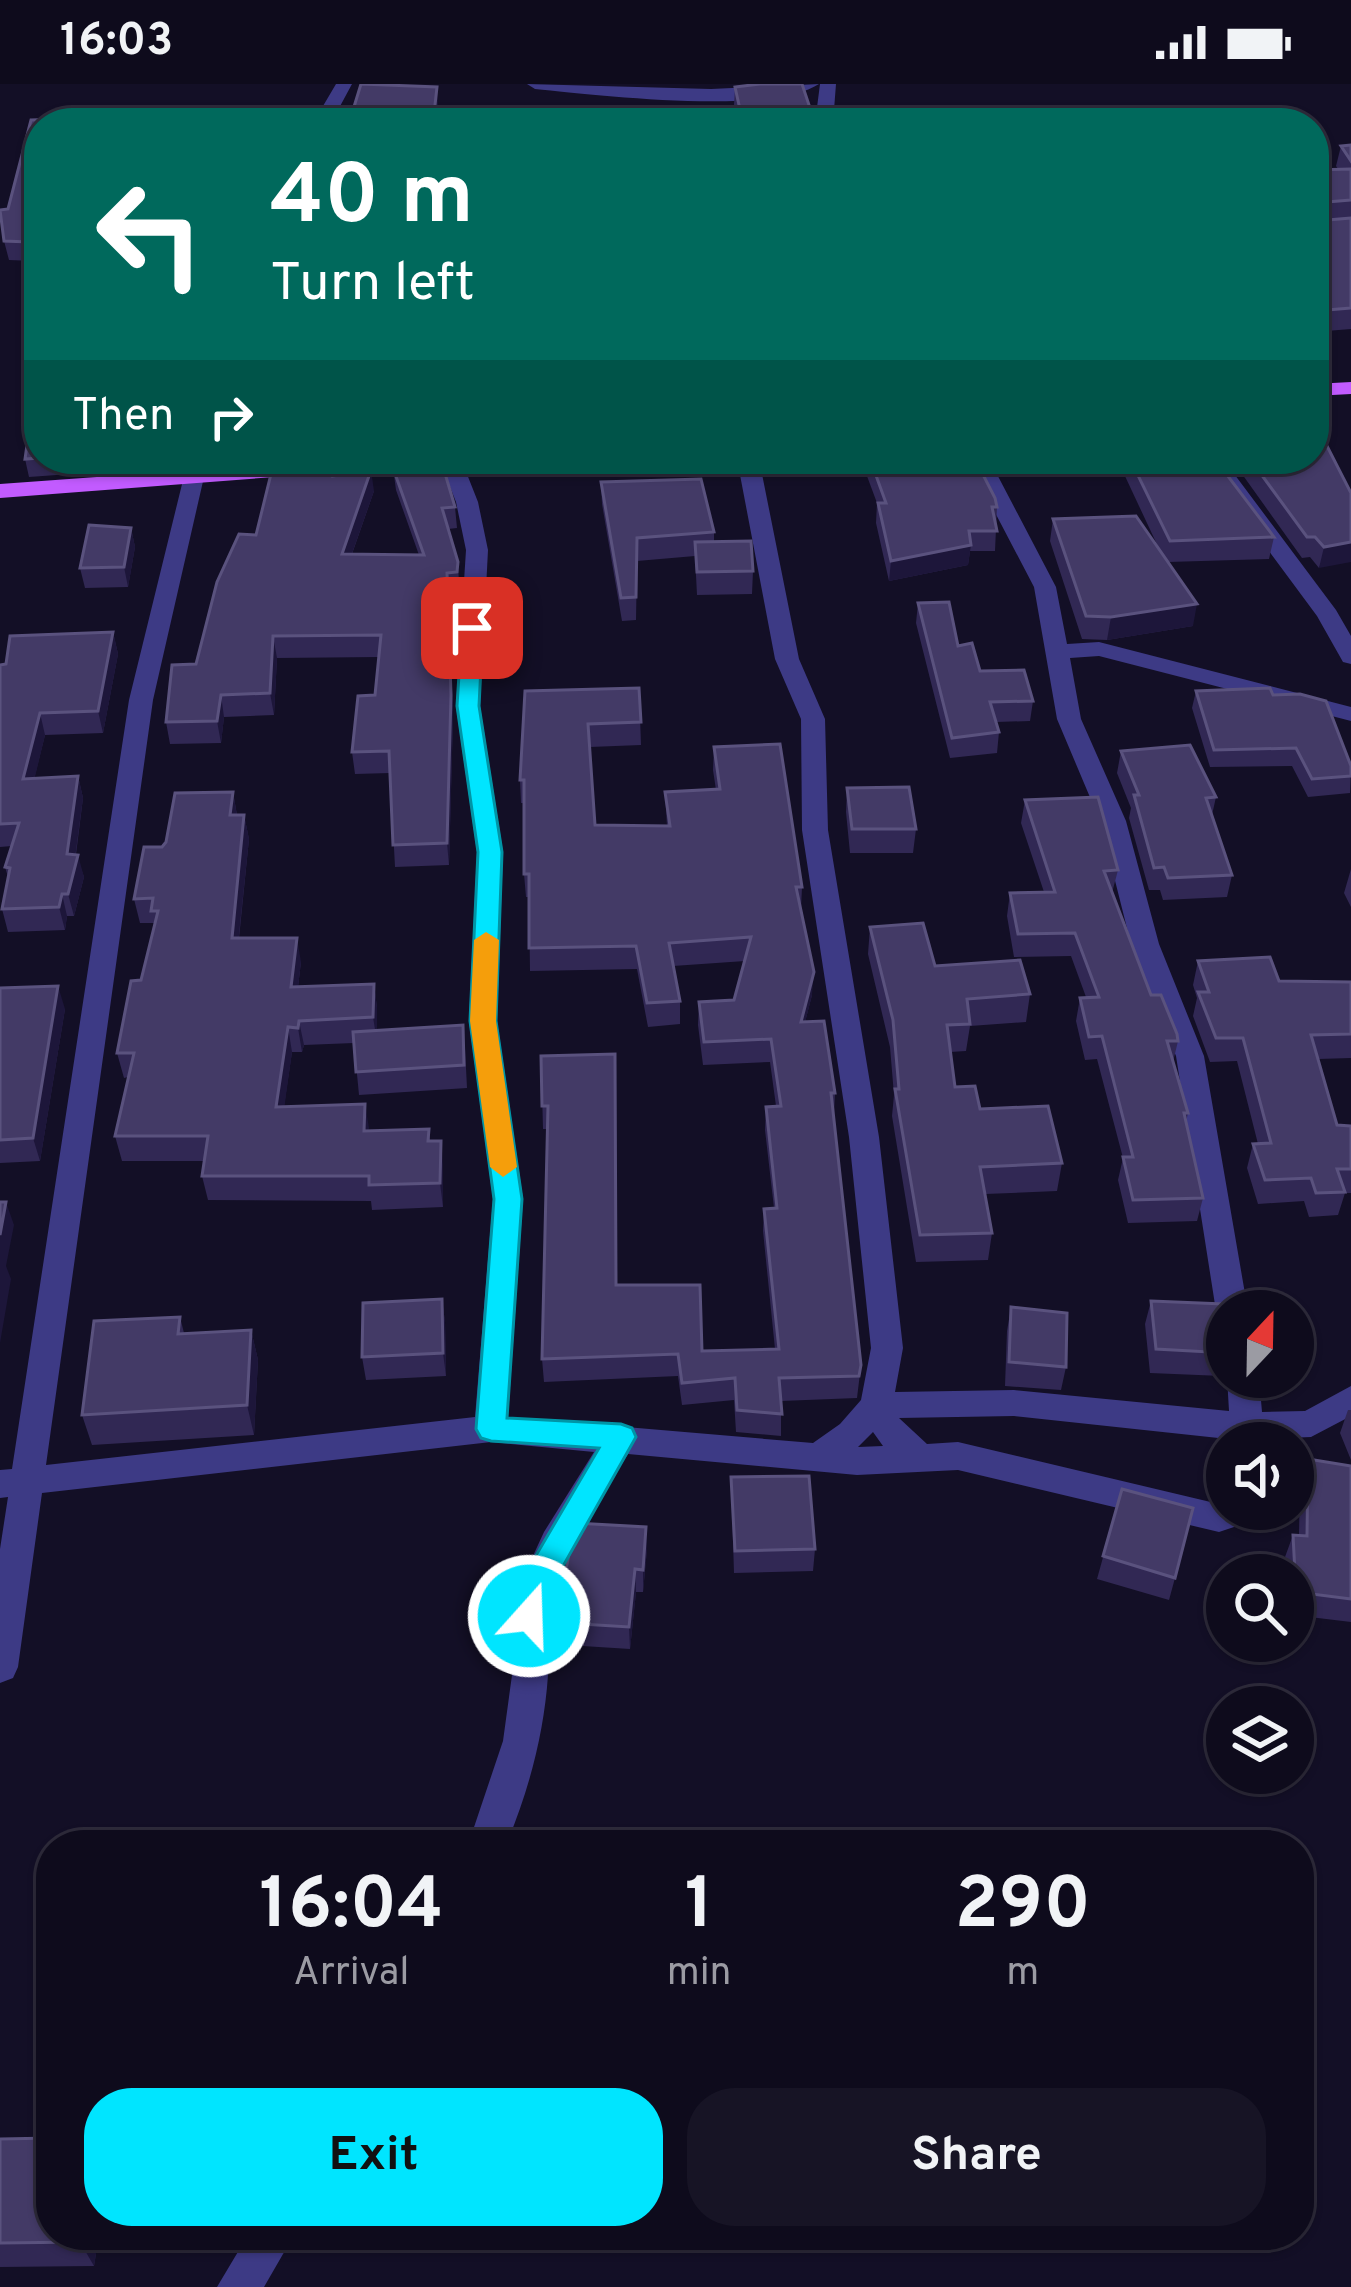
<!DOCTYPE html>
<html lang="en">
<head>
<meta charset="utf-8">
<style>
	body { margin:0; font-family:Overpass,sans-serif; background:#171425; color:#f1f3f6; height:100vh; display:flex; flex-direction:column; font-size:45px; white-space:nowrap }
	* { box-sizing:border-box; margin:0 }
	p { font-size:39px; color:#9b9ba3 }
	.icon { flex:none; width:66px; height:66px; fill:none; stroke:currentColor; stroke-width:2; stroke-linecap:round; stroke-linejoin:round }
	.map { position:relative; flex:1; overflow:hidden }
	.details { position:absolute; left:36px; top:1746px; width:1278px; height:420px; display:flex; flex-direction:column; background:#0e0b1c; border-radius:48px; box-shadow:0 3px 9px #0004,0 0 0 3px #2e2b3b }
	.details>* { flex:none }
	.top-card { position:absolute; left:24px; top:24px; width:1305px; height:366px; border-radius:48px; box-shadow:0 3px 9px #0004,0 0 0 3px #2e2b3b; background:#00695c; color:#fff; overflow:hidden }
	.needle { width:78px; rotate:22deg }
	.buttons { position:absolute; left:1206px; top:1206px; display:grid; gap:24px }
	.buttons a { display:grid; place-items:center; width:108px; height:108px; border-radius:50%; background:#0e0b1c; box-shadow:0 3px 9px #0004,0 0 0 3px #2e2b3b; font-size:60px }
	.pin { position:absolute; display:grid; place-items:center; width:102px; height:102px; color:#fff; margin:-51px; border-radius:24px; box-shadow:0 6px 18px #0006 }
	.me { position:absolute; width:132px; margin:-66px; rotate:20deg; stroke-linejoin:round; filter:drop-shadow(0 0 9px #0008) }
	.turn { display:flex; align-items:center; gap:42px; height:252px; padding:0 48px; font-size:54px }
	.turn .icon { width:156px; height:156px; stroke-width:2.5 }
	.turn b { display:block; font-size:84px; line-height:102px }
	.then { display:flex; align-items:center; height:114px; padding:0 48px; background:#0003; gap:24px; font-size:45px }
	.eta { display:flex; justify-content:space-evenly; align-items:center; height:204px; text-align:center }
	.eta b { font-size:72px; font-weight:700; line-height:84px }
	.cta { display:flex; gap:24px; margin-top:auto; padding:24px 48px }
	.cta a { flex:1; height:138px; border-radius:48px; background:#00e5ff; color:#111; font-size:48px; font-weight:700; line-height:138px; text-align:center }
	.cta a+a { background:#171425; color:#f1f3f6 }
	.status { display:flex; justify-content:space-between; align-items:center; height:84px; padding:0 60px; background:#0e0b1c; direction:ltr }
	.status svg { height:33px; fill:currentColor }
	.map>svg:first-child { display:block }
</style>
</head>
<body>
<div class="status"><b>16:03</b><svg viewBox="0 0 49 12"><path d="M0 12V9h3v3zM5 12V6h3v6zM10 12V3h3v9zM15 12V0h3v12zM26 1h20v11H26zM47 4h2v5h-2z"/></svg></div>
<div class="map">
<svg width="1351" height="2203" viewBox="0 0 1351 2203">
	<rect width="100%" height="100%" fill="#130f26"/>
	<g fill="none" stroke-linecap="round" stroke-linejoin="round">
		<path fill="#3d3a85" fill-rule="evenodd" d="M336,0H352L331,39H313Z
			M527,0L711,5L819,0C770,32 597,11 535,5Z
			M820,0H836L833,39H815Z
			M439,375H461L478,418L488,466L480,622L503,768L497,937L523,1115L508,1333L813,1359L840,1340L861,1316L871,1264L849,1053L802,746L801,635L775,575L737,375H759L799,575L825,635L828,746L879,1053L903,1264L895,1308L1014,1306L1229,1327L1227,1293H1259L1262,1328L1305,1327L1351,1302V1332L1311,1353L1264,1355L1265,1359L1014,1332L899,1334L927,1360L958,1358L1219,1420L1227,1417V1425H1263L1258,1435L1219,1448L958,1386L857,1391L628,1370C598,1419 558,1469 547,1526C543,1547 549,1569 548,1591C544,1650 529,1706 506,1761H468L503,1657L512,1591L511,1533L519,1502L544,1448L594,1368L491,1358L42,1409L18,1583L13,1594L0,1599V1465L8,1413L0,1414V1386L12,1385L129,616L185,388H201L204,393L153,616L46,1381L475,1333L493,1115L469,937L477,768L456,622L466,466L456,418ZM873,1348L883,1362L858,1363Z
			M967,375H989L1056,503L1067,560L1099,558L1351,623V637L1099,572L1070,574L1081,635L1126,737L1159,860L1204,972L1248,1227H1227V1238L1216,1227L1176,972L1131,860L1100,737L1057,635L1034,503Z
			M1201,375H1223L1336,526L1351,552V580L1343,578L1317,532Z
			M248,2151H294L264,2203H217Z"/>
		<path fill="#c25bff" fill-rule="evenodd" d="M1351,298V310L1314,312V300Z
			M345,375H443L432,381L0,414V400Z"/>
	</g>
	<path fill="#312854" d="M735,3L815,39H738L734,21Z
		M31,36L33,177L9,176L4,157L8,125Z
		M1351,61V245L1314,248V86L1338,85L1336,82L1341,62Z
		M39,353V375H148L141,376L139,385L29,393L25,375Z
		M710,375H736L734,384L712,385Z
		M764,375H975L997,423L995,467H970L968,481L889,497L876,439L877,419L864,384L773,388Z
		M992,375H1020L1019,384L1000,385Z
		M1117,375H1215L1274,453L1269,475L1168,478L1193,542L1107,556L1082,555L1050,457L1053,435L1161,469Z
		M1239,375H1314L1351,409L1319,484L1310,473L1302,474L1237,383Z
		M393,384L455,423L457,444L448,445L458,478L459,500V510L449,511L453,633L449,781L395,783L390,689L355,690L352,668L375,611L379,573L277,574L274,631L224,633L221,659L170,660L166,638L196,580L256,451L334,385L335,392L374,407L352,470L419,471L396,406Z
		M601,398L714,448V458L753,487L752,510L697,511L695,472L637,477L636,536L622,537L602,420Z
		M131,444L135,463L128,503L85,504L80,484Z
		M918,519L980,587L1033,617L1030,637L996,638L999,648L997,669L950,674L916,539Z
		M113,548L118,570L103,649L45,651L34,695L78,692L83,714L76,770L84,793L74,832H67L65,846L8,848L2,825L8,793L5,783L12,762L0,763V581L6,580Z
		M639,604L641,661L590,663L595,741L667,742L665,708L716,706L713,686L714,663L802,803L801,825L812,911L805,938L835,1009L834,1031L861,1281L857,1314L781,1317V1352L736,1348L734,1316L682,1321L678,1292L544,1298L542,1275L547,1045H543L541,972L617,1201L702,1267L775,1265L763,1147L764,1125L774,1124L765,1046L766,1023L776,1022L770,978L703,981L698,941L699,918L734,916L745,877L673,882L680,917V940L648,943L637,885L530,887L529,813H526L524,790V719H521L520,696L525,607Z
		M1196,607L1273,611L1351,682L1350,709L1308,713L1292,682L1210,683L1192,624Z
		M1121,667L1216,713L1212,731L1232,791L1227,813L1163,816L1160,806H1149L1129,734L1131,724L1117,689Z
		M847,704L916,745L913,769H850L846,728Z
		M233,708L237,731H244L249,755L239,854L301,878L298,903L374,900L377,924V947L465,964L467,1004L359,1011L354,959L304,961L302,968H292L284,1022L369,1046L429,1045L430,1057L443,1081V1123L372,1126L371,1117L208,1116L202,1092L204,1077H122L115,1052L128,993L124,994L117,969L141,896L154,842V839H140L134,815L162,763Z
		M1025,716L1118,786L1112,809L1151,911L1178,957L1173,978L1188,1029L1186,1038L1203,1114L1197,1137L1128,1139L1118,1096L1123,1074L1097,975L1085,976L1076,937L1080,914L1086,913L1071,872L1014,873L1007,832L1010,809L1044,808L1021,739Z
		M1351,785V823L1344,809Z
		M870,843L935,882L1030,910L1026,938L970,942L966,967L950,968L955,1003L980,1025L1062,1079L1057,1107L985,1110L992,1149L988,1176L916,1178L892,1032L894,1011L890,963L868,870Z
		M1198,877L1279,897L1351,898V974L1318,975L1337,1041L1351,1042V1109H1345L1338,1131L1309,1133L1304,1117L1258,1120L1247,1084L1253,1060H1258L1237,977L1210,978L1193,932L1197,914L1193,901Z
		M0,904L65,925L40,1077L0,1079Z
		M442,1215L445,1238L446,1292L366,1296L362,1273Z
		M1151,1217L1227,1251V1277L1222,1292L1150,1289L1145,1240Z
		M1011,1223L1066,1283L1061,1306L1005,1302L1007,1247Z
		M180,1233L184,1249L251,1246L258,1276L254,1351L92,1361L82,1331Z
		M1348,1326H1351V1376L1340,1349Z
		M1308,1375L1351,1382V1538L1293,1531V1491H1286L1285,1473L1293,1451H1299L1300,1398Z
		M731,1393L815,1465L813,1487L734,1489Z
		M1122,1405L1175,1494L1169,1516L1097,1495Z
		M647,1465L643,1508H636L630,1565L551,1560L549,1538L565,1491Z
		M0,2055L51,2151H99L94,2182L0,2183Z"/>
	<path fill="#1d163a" d="M437,3L438,21L436,39H433Z
		M39,140V166L33,177L29,158Z
		M371,386L374,407L344,492L342,470Z
		M131,444L135,463L128,503L124,483Z
		M1351,458V478L1319,484L1324,463Z
		M971,461L968,481L889,497L891,477Z
		M447,489L453,633L449,781L447,759Z
		M1197,520L1193,542L1107,556L1111,533Z
		M113,548L118,570L103,649L98,627Z
		M273,552L277,574L274,631L270,609Z
		M221,611L224,633L221,659L217,637Z
		M40,629L45,651L29,718L23,695Z
		M78,692L83,714L73,789L78,771L84,793L74,832L68,810L67,770Z
		M233,708L237,732L230,731Z
		M244,731L249,755L236,879L232,854Z
		M62,810L67,832L65,846L59,823Z
		M297,854L301,878L295,928L291,903Z
		M814,888L812,911L799,962L801,938Z
		M374,900L377,924V958L373,933Z
		M58,902L65,925L40,1077L33,1054Z
		M299,937L304,961L302,968L298,944Z
		M288,943L292,968L281,1047L276,1023Z
		M365,1020L369,1044L367,1071L364,1047Z
		M441,1057L443,1081V1123L440,1099Z
		M6,1118L14,1141L6,1182L11,1195L0,1259V1151Z
		M442,1215L445,1238L446,1292L443,1269Z
		M251,1246L258,1276L254,1351L247,1321Z
		M646,1443L647,1465L643,1508V1486Z
		M635,1485L636,1508L630,1565L629,1543Z
		M81,2151H99L94,2182L80,2158Z"/>
	<path fill="#433a66" stroke="#5a527e" stroke-width="3" d="M361,0L437,3L433,39H349Z
		M760,0H802L815,39H743L735,3Z
		M637,32L670,33L669,39H635Z
		M511,33L538,36L540,39H507Z
		M121,34L157,37L155,39H117Z
		M62,35L61,39H39V140L29,158L4,157L0,126L8,125L31,36Z
		M1351,61V77L1341,62Z
		M1351,85V116L1315,119V137L1351,134V224L1314,227V86Z
		M39,353V374L25,375L28,354Z
		M1314,360H1326L1351,409V458L1324,463L1315,453H1307L1250,375H1314Z
		M870,375H975L995,414L997,423H992L997,447H969L971,461L891,477L878,419H886Z
		M1130,375H1215L1274,453L1170,457Z
		M441,376L455,423L442,424L458,478L457,488L447,489L451,611L447,759L393,761L389,667L352,668L358,612L375,611L381,551L273,552L270,609L221,611L217,637L166,638L172,581L196,580L217,498L239,450L256,451L271,390L334,385L333,392L371,386L342,470L424,471L393,384Z
		M701,395L714,448L637,454L636,513L621,514L601,398Z
		M1136,432L1197,520L1111,533L1086,532L1053,435Z
		M89,441L131,444L124,483L80,484Z
		M751,457L753,487L697,488L695,458Z
		M949,518L958,562L972,559L980,587L1024,586L1033,617L990,618L999,648L952,654L918,519Z
		M113,548L98,627L40,629L23,695L78,692L67,770L78,771L68,810H62L59,823L2,825L10,784L5,783L19,739L0,740V581L6,580L10,552Z
		M639,604L641,638L588,640L595,741L670,742L665,708L720,705L714,663L780,660L802,803H796L814,888L801,938L824,937L835,1009H831L861,1281L859,1292L779,1294L782,1330L737,1326L735,1294L682,1299L678,1270L542,1275L548,1022H542L541,972L615,970L616,1201H700L702,1267L779,1265L764,1125L777,1124L766,1023L781,1022L771,955L704,958L699,918L734,916L751,853L669,859L680,917L647,919L636,862L529,864V790H524V696H520L525,607Z
		M1270,604L1273,611L1300,610L1326,617L1351,682V692L1312,695L1296,664L1214,666L1196,607Z
		M1190,661L1216,713L1206,714L1232,791L1168,794L1164,783L1154,784L1134,711H1139L1121,667Z
		M909,703L916,745H852L847,704Z
		M233,708L230,731H244L232,854H297L291,903L374,900L373,933L299,937L298,944L288,943L276,1023L365,1020L364,1047L429,1045L428,1057H441L440,1099L369,1101V1092H202L208,1052H115L134,969H117L131,897L141,896L158,827H151L153,814L134,815L144,763H162L166,758L175,709Z
		M1098,713L1118,786L1104,787L1151,911H1161L1177,950L1178,957H1167L1188,1029H1184L1203,1114L1133,1116L1123,1073H1133L1102,952L1089,953L1080,914L1099,913L1075,849L1018,850L1010,809L1055,808L1025,716Z
		M923,839L935,882L1020,876L1030,910L967,915L970,940L947,941L955,1003L975,1002L980,1025L1048,1022L1062,1079L980,1083L992,1149L920,1151L895,1005H899L893,936L870,843Z
		M1270,873L1279,897L1351,898V950L1311,951L1337,1041L1351,1042V1085H1337L1345,1108L1316,1109L1311,1094L1265,1096L1253,1060L1271,1059L1243,954H1216L1198,908H1209L1198,877Z
		M58,902L33,1054L0,1056V904Z
		M463,941L464,981L356,988L353,948Z
		M0,1118H6L0,1151Z
		M442,1215L443,1269L362,1273L363,1219Z
		M1151,1217L1223,1220L1227,1269L1156,1265Z
		M1011,1223L1067,1229L1066,1283L1009,1278Z
		M180,1233L178,1250L251,1246L247,1321L82,1331L94,1237Z
		M1308,1375L1351,1382V1515L1296,1508L1293,1451L1307,1452Z
		M809,1392L815,1465L735,1467L731,1393Z
		M1122,1405L1193,1424L1175,1494L1103,1472Z
		M575,1439L646,1443L643,1486L635,1485L629,1543L549,1538L552,1495L554,1490L565,1491Z
		M51,2054V2151H81L80,2158L0,2159V2055Z"/>
	<path fill="#00e5ff" stroke="#0095a6" stroke-width="3" d="M472,538L483,544L479,622L502,768L496,937L522,1115L507,1334L621,1340L632,1344L636,1353L554,1498L540,1542L529,1546L517,1542L513,1532L528,1485L599,1364L491,1357L481,1354L476,1345L494,1115L470,937L478,768L457,622L462,544Z"/>
	<path fill="#f59e0b" d="M486,848L499,856L496,937L517,1083L503,1093L490,1083L470,937L474,856Z"/>
</svg>
<div class="buttons">
<a><svg class="needle" viewBox="-14 -14 28 28"><path d="M0-13l5 13h-10z" fill="#e53935"/><path d="M0 13l5-13h-10z" fill="#9b9ba3"/></svg></a>
<a><svg class="icon" aria-label="sound" viewBox="0 0 24 24"><path d="M4 9h4l5-4v14l-5-4H4zM17 9q2 3 0 6"/></svg></a>
<a><svg class="icon" aria-label="search" viewBox="0 0 24 24"><circle cx="10" cy="10" r="6"/><path d="M15 15l6 6"/></svg></a>
<a><svg class="icon" aria-label="layers" viewBox="0 0 24 24"><path d="M12 4l9 5-9 5-9-5zM3 14l9 5 9-5"/></svg></a>
</div>
<div class="pin" style="left:472px;top:544px;background:#d93025"><svg class="icon" aria-label="arrive" viewBox="0 0 24 24"><path d="M6 21V4h12l-3 4 3 4H6"/></svg></div>
<svg class="me" style="left:529px;top:1532px" viewBox="-20 -20 40 40"><circle r="17" fill="#00e5ff" stroke="#fff" stroke-width="3"/><path d="M0-11L8 9 0 5-8 9z" fill="#fff"/></svg>
<div class="top-card">
<div class="turn"><svg class="icon" aria-label="left" viewBox="0 0 24 24"><path d="M17 20v-9H6M10 6l-5 5 5 5"/></svg><div><b>40 m</b>Turn left</div></div>
<div class="then">Then<svg class="icon" aria-label="right" viewBox="0 0 24 24"><path d="M7 20v-9h11M14 6l5 5-5 5"/></svg></div>
</div>
<section class="details">
<div class="eta">
<div><b>16:04</b><p>Arrival</p></div>
<div><b>1</b><p>min</p></div>
<div><b>290</b><p>m</p></div>
</div>
<div class="cta"><a>Exit</a><a>Share</a></div>
</section>
</div>
</body>
</html>
